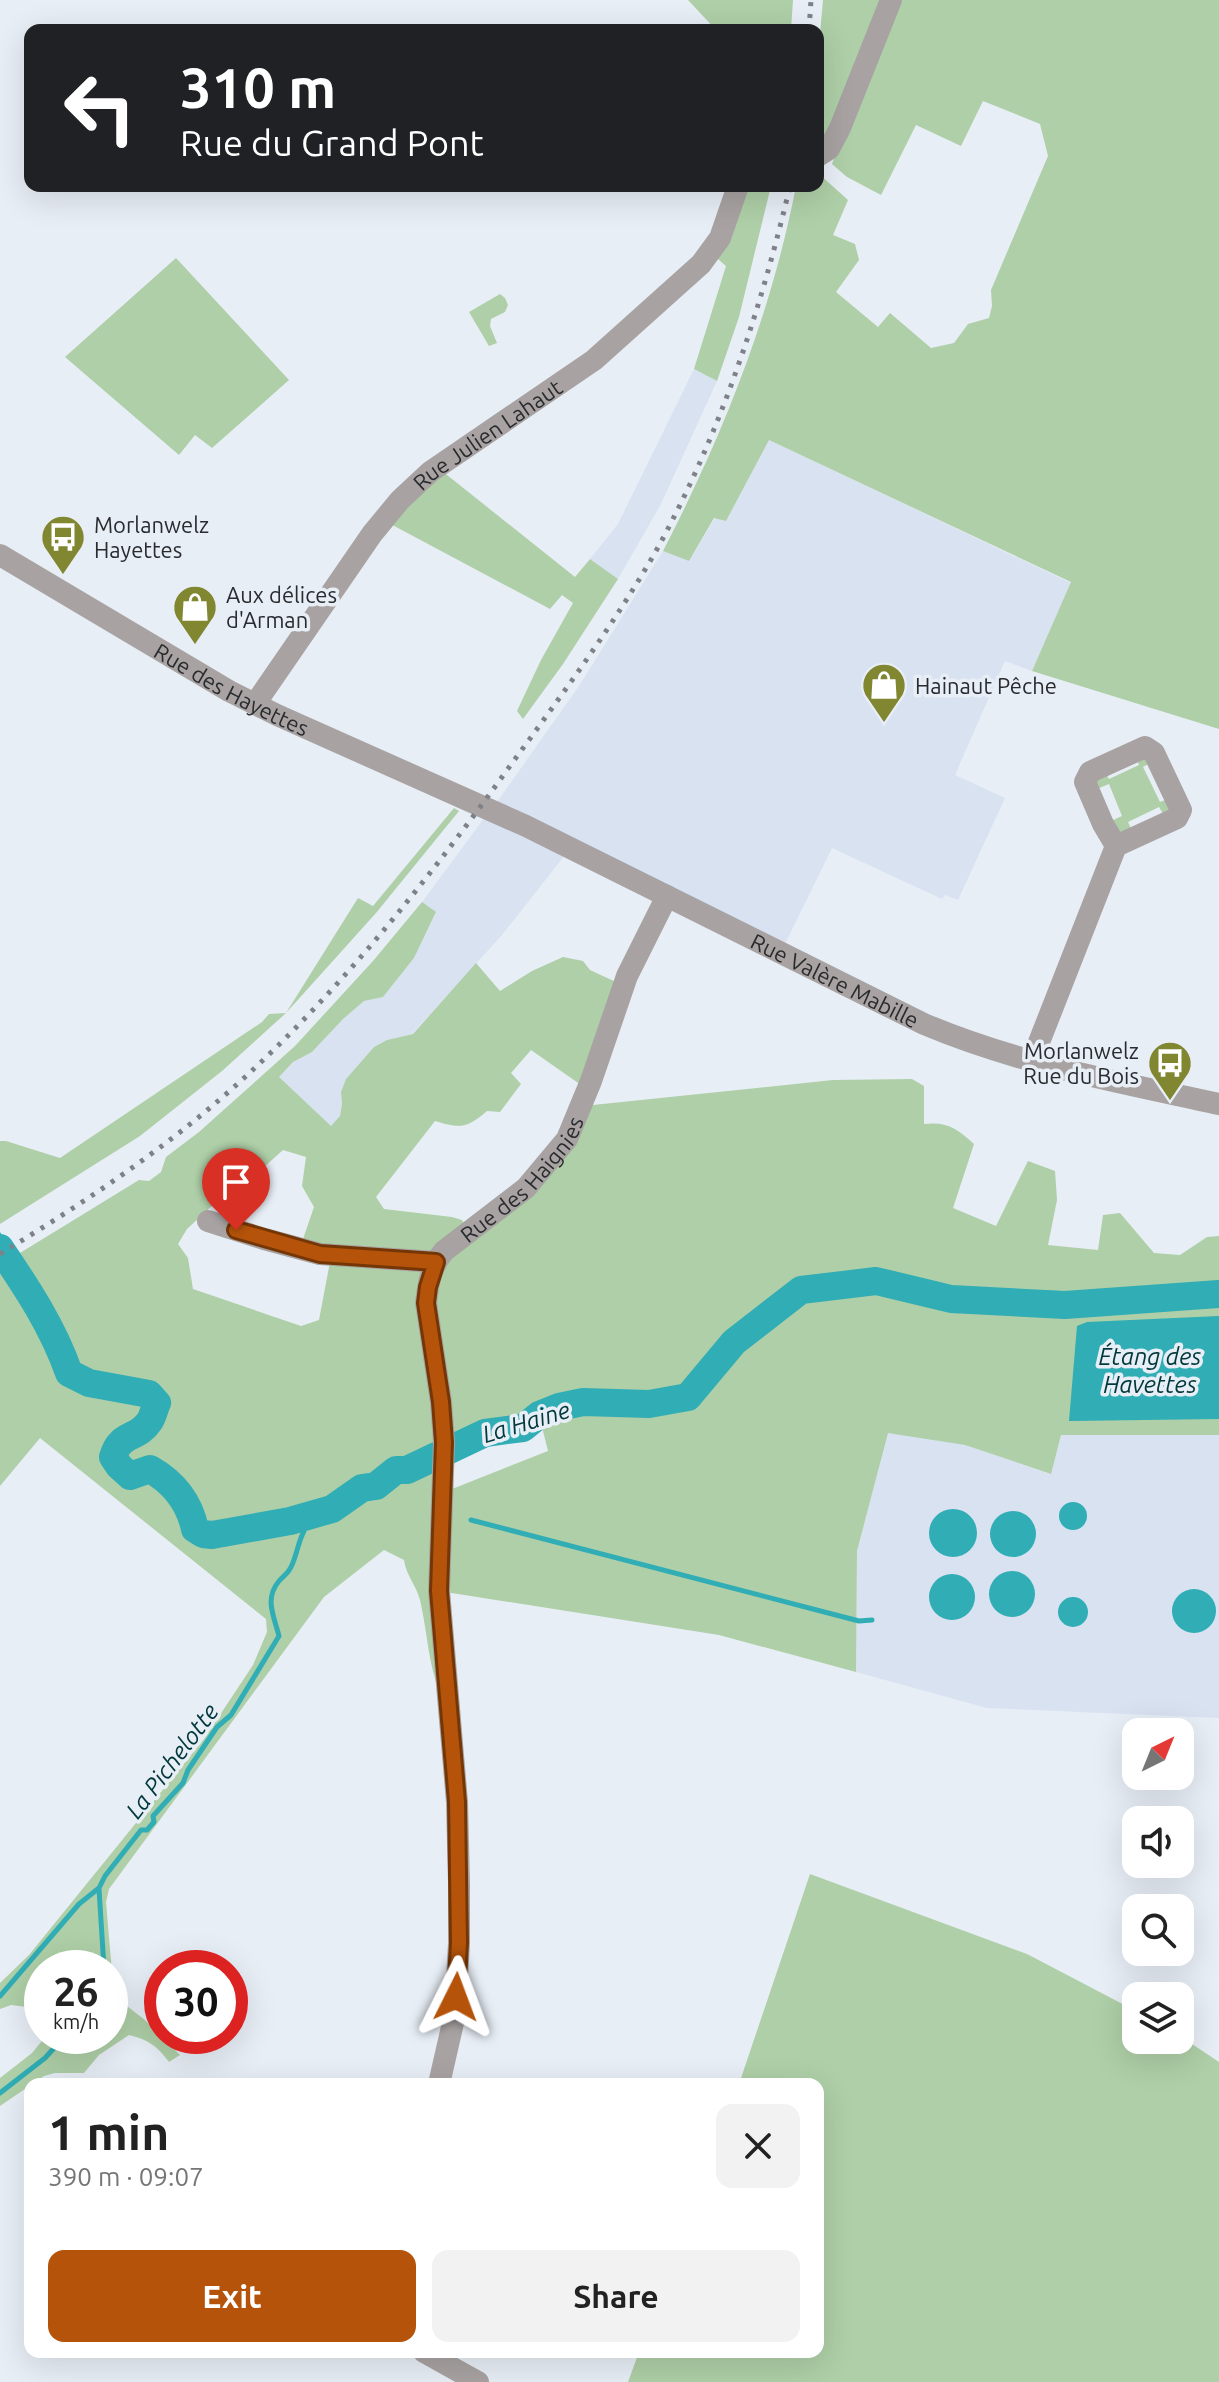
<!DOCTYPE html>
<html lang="en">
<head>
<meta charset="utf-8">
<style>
	body { margin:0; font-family:Ubuntu,sans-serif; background:#f2f2f2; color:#222; height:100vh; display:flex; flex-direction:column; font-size:30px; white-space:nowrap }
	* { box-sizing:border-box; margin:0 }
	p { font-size:26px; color:#767676 }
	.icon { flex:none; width:44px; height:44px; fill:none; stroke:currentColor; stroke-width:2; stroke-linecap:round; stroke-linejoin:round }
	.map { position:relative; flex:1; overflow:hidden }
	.sheet { position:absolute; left:24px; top:2078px; width:800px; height:280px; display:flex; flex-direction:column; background:#fff; border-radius:16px; box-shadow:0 8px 32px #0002 }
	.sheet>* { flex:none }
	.banner { position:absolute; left:24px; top:24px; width:800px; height:168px; border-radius:16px; box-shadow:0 8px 32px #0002; background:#202124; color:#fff; overflow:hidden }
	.needle { width:52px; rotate:43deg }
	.controls { position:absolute; left:1122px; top:1718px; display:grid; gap:16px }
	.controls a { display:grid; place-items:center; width:72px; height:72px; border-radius:16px; background:#fff; box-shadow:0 8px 32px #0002; font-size:40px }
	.speed { position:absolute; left:24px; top:1950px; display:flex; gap:16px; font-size:40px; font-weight:700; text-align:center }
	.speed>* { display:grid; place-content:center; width:104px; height:104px; border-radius:50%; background:#fff; box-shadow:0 8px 32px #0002; line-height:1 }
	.speed small { font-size:20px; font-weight:400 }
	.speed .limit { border:12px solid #d22; background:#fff; color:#111 }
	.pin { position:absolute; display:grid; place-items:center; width:68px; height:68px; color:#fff; margin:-82px -34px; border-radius:50% 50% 50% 0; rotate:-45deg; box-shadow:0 0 8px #0007 }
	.pin .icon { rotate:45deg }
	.me { position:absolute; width:88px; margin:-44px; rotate:3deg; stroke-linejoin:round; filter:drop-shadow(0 0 6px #0008) }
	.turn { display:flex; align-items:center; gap:28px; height:168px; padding:0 24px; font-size:36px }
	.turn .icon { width:104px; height:104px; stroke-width:2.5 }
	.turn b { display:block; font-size:56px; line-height:68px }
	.round { display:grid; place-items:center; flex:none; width:84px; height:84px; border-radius:16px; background:#f2f2f2 }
	.summary { display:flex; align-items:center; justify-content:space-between; height:136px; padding:0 24px }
	h1 { font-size:48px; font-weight:600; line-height:60px }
	.cta { display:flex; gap:16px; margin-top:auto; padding:16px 24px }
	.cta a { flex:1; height:92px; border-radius:16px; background:#b45309; color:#fff; font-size:32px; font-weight:600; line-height:92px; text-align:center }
	.cta a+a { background:#f2f2f2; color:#222 }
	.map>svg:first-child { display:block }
</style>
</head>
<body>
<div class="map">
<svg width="1219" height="2382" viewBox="0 0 1219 2382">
	<rect width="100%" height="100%" fill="#e8eef6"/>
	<path fill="#d8e2f1" d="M694,369L717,381L661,504L618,579L590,559L618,524Z
		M769,440L1071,583L1032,671L1005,661L955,775L1005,798L958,900L945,895L942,899L832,848L785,944L492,809L579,686L663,551L689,561L715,518L726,521Z
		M485,817L565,855L502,935L412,1034L387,1040L374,1047L346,1079L341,1092L342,1104L340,1116L331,1126L278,1078L293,1062L312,1052L343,1019L364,1001L383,997L414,958L436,913L422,902Z
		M888,1432L965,1445L1050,1474L1061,1435H1219V1718L987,1708L856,1672L857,1551Z"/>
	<path fill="#aecfa7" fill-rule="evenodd" d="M688,0H793L791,30H716Z
		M823,0H1219V729L1032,671L1071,582L769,440L726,521L714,518L689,561L663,551C723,435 771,315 796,186H818V173L848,200L833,235L855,244L859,260L836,292L878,327L890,313L931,348L954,343L968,324L989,318L992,306L991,290L1048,156L1040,124L983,101L961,146L916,125L881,195L847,177L832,164L839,145L818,150V56Z
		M741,186H771L739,317L717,381L694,369L726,266L711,253Z
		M176,258L289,380L212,448L195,435L179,455L65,357Z
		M500,294L505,298L508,305L505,312L491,319L490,326L497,343L489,346L469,312Z
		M437,467L575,577L590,559L618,579L563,664L523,719L517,711L541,660L573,603L562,595L550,609L383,520Z
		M1135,755L1154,761L1143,767L1160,802L1170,798L1175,809L1165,817L1159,807L1128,822L1132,831L1122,836L1111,821L1122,816L1109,784L1097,789L1096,776L1105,772L1109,779L1139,765Z
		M454,808L459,811L376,913L286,1013L222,1071L140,1136L0,1224V1141H6L60,1158L262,1022L269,1014L286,1013L358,898L373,906Z
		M422,902L436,912L414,958L383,997L364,1001L343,1019L312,1052L293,1062L279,1077L331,1126L340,1116L342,1104L341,1092L346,1079L374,1047L387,1040L413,1034L476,963L500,991L532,971L563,957L583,961L590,970L618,983L581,1085L531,1050L511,1073L521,1084L500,1112L487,1111C467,1128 461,1129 435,1121L376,1197L384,1209L452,1217L462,1220L467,1230L435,1256L443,1699C428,1668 428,1634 420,1600C416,1585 406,1575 404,1560L384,1550L324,1597L109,1889L106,1902L114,1996L145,2020L180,2055L169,2062C157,2046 149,2040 129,2035L99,2055L84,2073H55L44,2076L0,2106V2078L32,2053L46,2036H110V1968H42V2022L35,2008L11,2005L0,2009V1983L29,1955L204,1739L253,1665L267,1632L266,1619L40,1438L0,1486V1265L17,1289L35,1322L50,1314L30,1276L15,1256L139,1180L149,1181L161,1172L166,1157L199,1132L295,1046L373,961ZM283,1150L306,1157L302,1186L314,1207L302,1242L333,1246L319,1320L301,1326L193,1289L188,1258L178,1244L187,1229L213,1205L243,1207L263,1168Z
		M912,1079L924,1086V1124C947,1121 958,1129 974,1144L953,1208L996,1226L1028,1161L1055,1171L1057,1200L1048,1245L1098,1250L1103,1215L1120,1213L1154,1253L1180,1255L1207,1237L1219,1236V1435H1061L1051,1474L965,1445L888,1433L857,1551L856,1672L719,1635L439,1591L442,1493L548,1451L539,1415L537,1413L522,1425L482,1430L449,1445L432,1270L501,1209L588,1101L593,1105L833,1080Z
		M810,1874L1027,1954L1136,2011V2040H1180V2036L1219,2062V2382H628L639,2352H818V2084H739Z"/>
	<path fill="#30adb5" d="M0,1232L30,1276L50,1314L36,1322L0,1263Z
		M1219,1316V1419L1069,1421L1077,1326L1087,1322Z
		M1059 1516a14 14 0 1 1 28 0a14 14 0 1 1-28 0Z
		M929 1533a24 24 0 1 1 48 0a24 24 0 1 1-48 0Z
		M990 1534a23 23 0 1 1 46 0a23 23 0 1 1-46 0Z
		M989 1594a23 23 0 1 1 46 0a23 23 0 1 1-46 0Z
		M929 1597a23 23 0 1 1 46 0a23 23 0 1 1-46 0Z
		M1172 1611a22 22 0 1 1 44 0a22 22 0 1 1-44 0Z
		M1058 1612a15 15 0 1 1 30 0a15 15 0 1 1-30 0Z"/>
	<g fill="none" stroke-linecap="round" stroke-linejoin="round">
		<path stroke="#30adb5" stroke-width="5" d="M471,1520L859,1621L872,1620
			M99,1889L104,1968
			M0,1996L79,1904L99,1888L105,1876L141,1830H147L154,1822L153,1816L183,1783L188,1770L217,1727L231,1715L279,1636C274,1616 264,1599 279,1581C284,1575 288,1574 291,1567C297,1555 298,1542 304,1531L300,1518
			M0,2093L45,2058L65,2036"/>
		<path stroke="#30adb5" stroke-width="28" d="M0,1248C27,1288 53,1327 69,1373L89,1383L149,1394L157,1403C154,1409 153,1417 149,1422C137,1440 120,1432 113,1457L119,1466L130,1476L150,1469C173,1482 189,1501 195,1529L203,1534L212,1535L290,1521L332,1509L362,1488L376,1486L396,1470H407L485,1433L523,1428L539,1415L559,1407L583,1402L649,1404L688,1397L734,1342L801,1290L876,1281L951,1299L1065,1305L1219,1294"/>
		<g stroke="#a8a3a2" stroke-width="22">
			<path d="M818,156L829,149L840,128L891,0"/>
			<path id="s1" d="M0,555L229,691L277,715L526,826L924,1024C1018,1064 1120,1082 1219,1104"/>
			<path id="s2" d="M255,704L372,534L400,500L430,472L594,360L701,264L720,238L738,186"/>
			<path d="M1032,1060L1116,846L1177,818L1181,810L1154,753L1145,747L1090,772L1085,782L1103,824L1116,846"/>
			<path d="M208,1221L264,1239L320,1254L436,1262"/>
			<path id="s3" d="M439,2084L455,2014L459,1943V1883L457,1802L439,1591L444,1442L441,1402L426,1303C428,1284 431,1266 444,1251L526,1188L567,1139L591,1081L627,976L667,896"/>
			<path d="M424,2352L478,2382"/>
		</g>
		<path stroke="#7e8288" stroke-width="5" stroke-dasharray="4 8" stroke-linecap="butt" d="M809,30L811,0
			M0,1254C85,1202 170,1146 244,1078C345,985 430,877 510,766C561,696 613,626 656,551C719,437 760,313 790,186"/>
	</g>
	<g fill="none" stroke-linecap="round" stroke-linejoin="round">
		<g stroke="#753606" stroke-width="20">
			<path id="route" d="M236,1230L320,1254L436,1262L428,1287L426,1303L441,1402L444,1442L439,1591L457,1802L459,1943L456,1997"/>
		</g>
		<use href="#route" stroke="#b45309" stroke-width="14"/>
	</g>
	<defs>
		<g id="bus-pin" transform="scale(2.3)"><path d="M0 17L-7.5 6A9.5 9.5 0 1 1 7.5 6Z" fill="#818631" stroke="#e8eef6"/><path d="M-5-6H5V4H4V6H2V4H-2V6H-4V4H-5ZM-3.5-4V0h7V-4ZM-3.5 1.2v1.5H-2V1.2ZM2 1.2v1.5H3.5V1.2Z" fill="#fff"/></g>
		<g id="shop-pin" transform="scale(2.3)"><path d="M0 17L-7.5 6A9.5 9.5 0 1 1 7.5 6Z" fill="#818631" stroke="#e8eef6"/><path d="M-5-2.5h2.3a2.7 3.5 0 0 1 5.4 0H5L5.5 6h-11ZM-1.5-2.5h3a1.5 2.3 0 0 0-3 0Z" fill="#fff"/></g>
	</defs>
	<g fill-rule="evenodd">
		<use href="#bus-pin" x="63" y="537"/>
		<use href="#shop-pin" x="195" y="607"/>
		<use href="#shop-pin" x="884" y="685"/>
		<use href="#bus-pin" x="1170" y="1063"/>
	</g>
	<g text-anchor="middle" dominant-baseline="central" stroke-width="7" stroke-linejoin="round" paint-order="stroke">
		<g font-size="22" fill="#292b2f" stroke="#e8eef6">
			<text stroke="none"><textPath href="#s2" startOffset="360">Rue Julien Lahaut</textPath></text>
			<text stroke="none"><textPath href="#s1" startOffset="268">Rue des Hayettes</textPath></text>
			<text stroke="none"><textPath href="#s1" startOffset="938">Rue Valère Mabille</textPath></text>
			<text stroke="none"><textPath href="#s3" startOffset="948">Rue des Haignies</textPath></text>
		</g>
		<g font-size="22" fill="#292b2f" stroke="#e8eef6" text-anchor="start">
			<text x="94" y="524">Morlanwelz<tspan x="94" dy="25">Hayettes</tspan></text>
			<text x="226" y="594">Aux délices<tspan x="226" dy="25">d'Arman</tspan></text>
			<text x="915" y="685">Hainaut Pêche</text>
			<text x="1139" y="1050" text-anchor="end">Morlanwelz<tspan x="1139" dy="25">Rue du Bois</tspan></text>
		</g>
		<g font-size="24" font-style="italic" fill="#00383b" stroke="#e8eef6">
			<text x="1150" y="1356">Étang des<tspan x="1150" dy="28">Havettes</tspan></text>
			<text transform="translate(526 1422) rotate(-17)">La Haine</text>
			<text transform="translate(172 1761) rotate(-53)">La Pichelotte</text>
		</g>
	</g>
</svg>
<div class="controls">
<a><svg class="needle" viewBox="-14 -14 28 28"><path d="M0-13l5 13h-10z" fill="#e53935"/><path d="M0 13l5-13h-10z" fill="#767676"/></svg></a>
<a><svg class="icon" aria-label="sound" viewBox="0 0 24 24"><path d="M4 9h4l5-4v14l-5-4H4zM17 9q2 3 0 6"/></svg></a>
<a><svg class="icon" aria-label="search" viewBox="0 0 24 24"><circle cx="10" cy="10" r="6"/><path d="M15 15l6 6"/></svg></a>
<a><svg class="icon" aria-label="layers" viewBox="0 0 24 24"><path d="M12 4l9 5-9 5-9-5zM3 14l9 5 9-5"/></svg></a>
</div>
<div class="speed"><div>26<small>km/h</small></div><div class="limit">30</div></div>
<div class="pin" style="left:236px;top:1230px;background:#d93025"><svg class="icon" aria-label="arrive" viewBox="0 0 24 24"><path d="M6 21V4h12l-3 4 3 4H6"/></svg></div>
<svg class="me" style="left:456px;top:1997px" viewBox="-20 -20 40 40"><path d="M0-17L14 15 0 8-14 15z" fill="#b45309" stroke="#fff" stroke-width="4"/></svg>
<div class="banner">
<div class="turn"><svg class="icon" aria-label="left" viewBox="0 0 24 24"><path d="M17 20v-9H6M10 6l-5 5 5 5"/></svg><div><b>310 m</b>Rue du Grand Pont</div></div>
</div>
<section class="sheet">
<div class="summary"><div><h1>1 min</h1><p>390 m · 09:07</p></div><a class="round"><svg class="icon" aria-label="close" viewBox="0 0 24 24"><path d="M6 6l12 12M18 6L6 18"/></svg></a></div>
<div class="cta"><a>Exit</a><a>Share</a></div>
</section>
</div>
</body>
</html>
